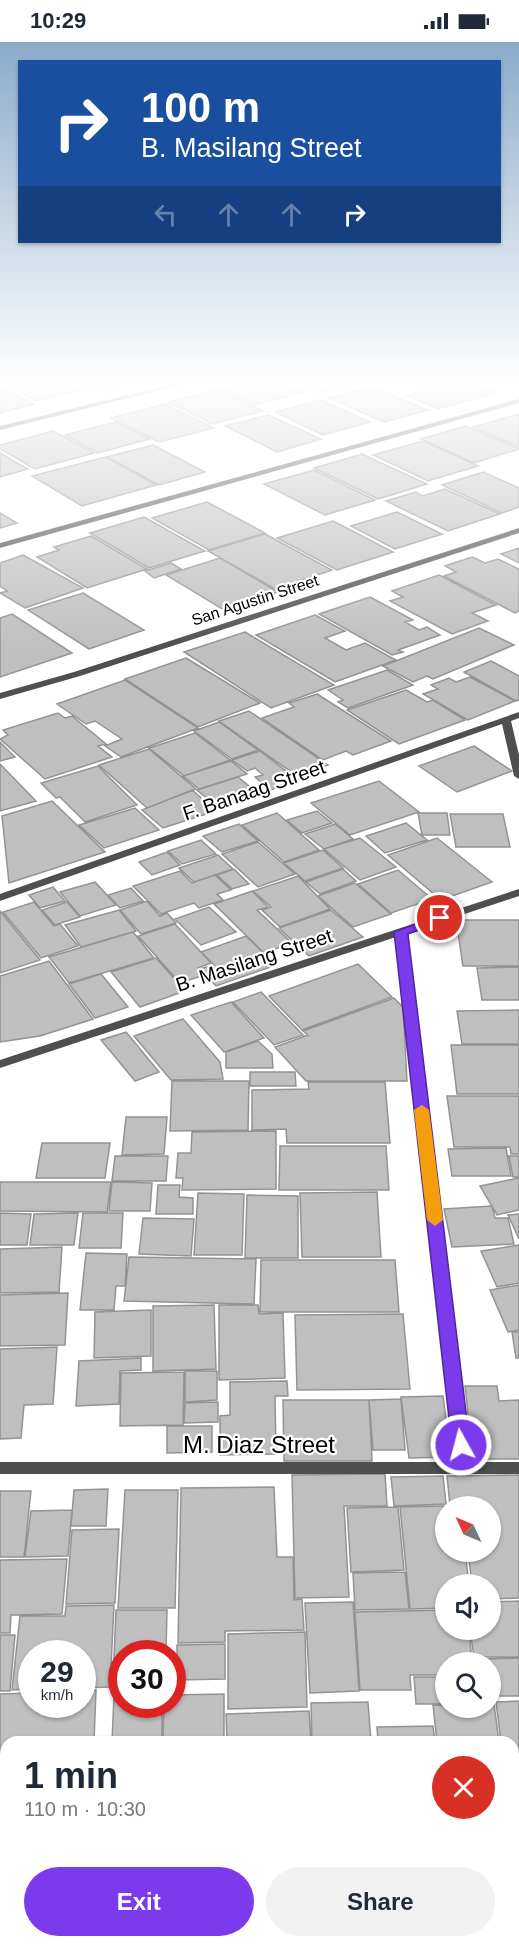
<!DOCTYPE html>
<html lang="en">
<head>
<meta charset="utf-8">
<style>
	body { margin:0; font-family:Helvetica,sans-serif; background:#f2f2f3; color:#1f2937; height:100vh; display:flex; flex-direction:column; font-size:22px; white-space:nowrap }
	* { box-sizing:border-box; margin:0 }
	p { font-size:20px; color:#747a83 }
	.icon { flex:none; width:33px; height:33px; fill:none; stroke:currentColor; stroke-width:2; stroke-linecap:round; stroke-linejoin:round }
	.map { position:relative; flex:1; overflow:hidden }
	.panel { position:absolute; left:0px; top:1694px; width:519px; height:212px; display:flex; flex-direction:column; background:#fff; border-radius:18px 18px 0 0; box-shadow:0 2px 4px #0004 }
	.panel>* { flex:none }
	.guide { position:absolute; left:18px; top:18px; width:483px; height:183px; border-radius:0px; box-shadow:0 2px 4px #0004; background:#1a4fa0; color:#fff; overflow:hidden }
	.needle { width:39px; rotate:314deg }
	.tools { position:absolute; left:435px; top:1454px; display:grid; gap:12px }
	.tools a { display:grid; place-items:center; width:66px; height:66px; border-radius:50%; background:#fff; box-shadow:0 2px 4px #0004; font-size:30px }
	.speed { position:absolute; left:18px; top:1598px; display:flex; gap:12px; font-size:30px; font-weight:700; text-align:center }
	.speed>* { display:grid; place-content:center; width:78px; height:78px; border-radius:50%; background:#fff; box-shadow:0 2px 4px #0004; line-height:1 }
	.speed small { font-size:15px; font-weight:400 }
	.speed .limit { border:9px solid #d22; background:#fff; color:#111 }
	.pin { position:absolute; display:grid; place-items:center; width:51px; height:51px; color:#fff; margin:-26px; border:3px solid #fff; border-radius:50%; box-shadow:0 2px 6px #0007 }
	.me { position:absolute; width:66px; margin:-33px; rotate:353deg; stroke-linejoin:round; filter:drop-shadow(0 0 4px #0008) }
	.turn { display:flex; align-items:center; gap:21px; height:126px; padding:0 24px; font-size:27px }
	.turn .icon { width:78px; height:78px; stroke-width:2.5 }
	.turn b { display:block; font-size:42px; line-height:51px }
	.lanes { display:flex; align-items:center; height:57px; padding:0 24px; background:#0003; justify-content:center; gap:30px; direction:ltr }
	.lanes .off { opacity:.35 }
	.round { display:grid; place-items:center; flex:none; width:63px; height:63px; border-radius:32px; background:#f2f2f3 }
	.summary { display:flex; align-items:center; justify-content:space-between; height:102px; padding:0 24px }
	h1 { font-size:36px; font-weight:600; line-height:45px }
	.action { display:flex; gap:12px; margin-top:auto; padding:12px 24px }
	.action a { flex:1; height:69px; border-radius:36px; background:#7c3aed; color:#fff; font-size:24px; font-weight:600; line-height:69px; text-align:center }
	.action a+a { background:#f2f2f3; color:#1f2937 }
	.status { display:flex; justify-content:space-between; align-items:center; height:42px; padding:0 30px; background:#fff; direction:ltr }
	.status svg { height:16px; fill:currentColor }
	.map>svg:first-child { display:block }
</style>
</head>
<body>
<div class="status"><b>10:29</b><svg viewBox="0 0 49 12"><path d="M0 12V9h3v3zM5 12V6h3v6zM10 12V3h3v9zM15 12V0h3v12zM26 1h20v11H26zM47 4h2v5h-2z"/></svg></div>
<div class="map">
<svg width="519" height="1904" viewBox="0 0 519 1904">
	<rect width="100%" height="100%" fill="#fff"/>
	<path fill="#bfbfbf" stroke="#939393" stroke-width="1.5" d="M3,341H68L81,348L36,359Z
		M76,341H128L94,350Z
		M245,341H283L303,350L255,363L221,347Z
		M298,341H357L320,351Z
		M417,341H471L496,351L437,367L408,354L432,347Z
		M0,344L34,362L0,371Z
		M373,345L428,368L384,380L329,356Z
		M218,348L263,369L212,382L168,360Z
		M321,358L370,380L323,393L275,370Z
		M165,362L214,386L159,400L111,376Z
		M519,372V405L473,385Z
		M268,373L321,397L277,410L225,384Z
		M115,380L149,397L98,411L65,393Z
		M466,384L519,407L474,421L421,397Z
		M53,389L94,411L35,427L0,407V403Z
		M423,399L478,424L428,439L373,413Z
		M153,403L205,430L159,443L107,415Z
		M0,411L28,427L0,435Z
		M362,412L427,442L378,457L314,426Z
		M106,415L156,443L82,464L32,434Z
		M314,428L375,458L325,473L264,442Z
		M483,430L519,446V465L502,471L442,443Z
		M445,447L500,472L448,489L386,459L416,450L422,454Z
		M207,460L265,491L209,508L152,476Z
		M397,470L442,492L395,507L351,484Z
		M0,471L17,481L0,486Z
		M144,475L205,509L149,526L90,491Z
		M333,479L393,510L337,528L277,496Z
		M265,492L332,528L275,547L208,509Z
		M91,494L147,527L87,546L37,515L59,508L54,505Z
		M519,506V521L501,512Z
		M23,513L83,546L25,566L0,551L7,549L0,544V521Z
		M472,515L485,521L498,517L519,527V569L515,571L444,534L456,530L445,524Z
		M220,516L278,550L224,568L166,533Z
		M171,521L181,527L154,536L145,529Z
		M439,533L496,563L472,571L488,579L452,592L390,559L403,555L392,549Z
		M83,551L144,588L89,607L28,568Z
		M370,555L413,578L405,580L419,588L427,585L440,593L398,608L403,610L392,613L319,572Z
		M12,572L72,611L0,635V576Z
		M315,573L345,589L325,596L346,608L365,601L396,618L335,640L256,593Z
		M479,586L514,603L433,637L427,634L413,640L383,624Z
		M245,590L334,643L271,666L184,610Z
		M186,616L260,661L198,685L125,637Z
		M491,619L519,634V658L516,659L464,630Z
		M387,628L413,643L348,666L338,660L343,658L328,648Z
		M470,635L515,659L468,678L423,652L438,647L431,643L449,636L456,640Z
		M125,638L198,686L121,715L105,704L122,697L95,679L86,682L57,662Z
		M406,648L427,660L433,658L465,678L399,702L347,668Z
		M317,652L391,699L353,713L346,709L323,718L262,676L294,665L289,661Z
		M249,669L328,723L297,734L219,679Z
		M58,671L65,676L72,674L106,702L98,704L112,715L45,737L0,697L8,693L3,688Z
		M219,680L258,708L232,717L194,689Z
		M195,691L230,718L184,734L149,706Z
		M0,700L15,715L0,719Z
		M474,704L512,729L457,750L419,724Z
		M149,707L196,747L147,766L99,723Z
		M260,709L298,738L271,748L255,735L263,733L255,726L247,729L232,718Z
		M231,719L247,732L199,747L183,734Z
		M0,722L36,759L0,769Z
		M98,724L137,763L85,780L60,755L56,756L41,741Z
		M238,735L260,753L218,766L197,748Z
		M379,739L419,770L350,793L311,761Z
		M192,748L216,769L163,786L142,768Z
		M52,759L105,810L9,841L2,774Z
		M135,766L159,788L104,806L79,783Z
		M317,769L332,781L302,791L287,778Z
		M277,771L319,808L284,820L242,783Z
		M418,771H447L450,793H422Z
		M450,772H503L510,805H456Z
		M406,781L427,798L385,811L366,794Z
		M239,782L258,799L222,810L203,794Z
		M335,782L353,797L324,807L305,792Z
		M360,796L396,825L360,838L324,807Z
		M437,796L492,840L441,858L388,813Z
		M201,798L216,812L182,822L168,809Z
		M258,800L295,832L258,845L222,812Z
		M323,808L343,826L305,839L284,821Z
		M167,810L180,823L152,833L139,820Z
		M218,813L233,827L194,840L179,826Z
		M234,827L249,842L232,847L217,833Z
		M343,827L356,839L320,852L306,840Z
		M398,828L432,857L391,871L358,842Z
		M180,829L192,841L215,833L231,848L217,852L223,858L199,866L194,861L161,872L133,844Z
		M298,834L330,867L280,885L262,868L271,865L253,849Z
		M95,840L116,863L80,874L60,850Z
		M355,841L391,872L353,885L318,854Z
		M53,845L65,859L40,866L29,853Z
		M131,846L143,859L120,866L108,853Z
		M252,849L268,865L257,868L292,901L264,911L214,862Z
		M147,859L160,874L167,871L176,881L141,892L120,868Z
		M34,860L54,884L60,882L78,904L41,916L3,870Z
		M67,860L80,875L55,883L42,868Z
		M209,865L236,890L201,903L175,877Z
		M119,868L136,889L81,905L65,883Z
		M331,868L363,895L309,914L279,886Z
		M0,869L40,918L0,931Z
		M456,878H519V924H463Z
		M175,882L211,921L198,926L205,933L180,941L138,894Z
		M133,890L154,916L69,941L49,915Z
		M246,894L276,923L216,944L200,927L214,923L201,910Z
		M156,916L185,949L140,965L111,930Z
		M49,919L93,977L40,994L0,1000V934Z
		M358,922L392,955L302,988L269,954Z
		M519,925V958H482L477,926Z
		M101,932L128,965L95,976L69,942Z
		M261,950L303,993L274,1003L233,960Z
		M394,956L403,965L407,1039H306L275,1005L308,993L303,989Z
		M231,960L264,996L224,1010L191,973Z
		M519,968V1002H462L457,969Z
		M183,977L220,1020L223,1037L171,1038L134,994Z
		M126,990L159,1030L135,1039L101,998Z
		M258,999L272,1012L273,1026H226V1010Z
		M451,1003H519V1052H457Z
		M250,1030H295L296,1044H250Z
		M172,1039H249L248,1088L170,1089Z
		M308,1040H385L390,1101H287L286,1087L252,1088V1048L309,1047Z
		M447,1054H519V1112H511L510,1105H454Z
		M126,1075H167L164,1112L122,1113Z
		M276,1089V1147L182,1148L183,1136H176L178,1111H191L192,1090Z
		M42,1101H110L105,1136H36Z
		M280,1104H386L389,1148H279Z
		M506,1106L511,1134H452L448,1107Z
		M115,1114H168L166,1139H112Z
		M509,1114H519V1135H513Z
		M519,1136V1168L497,1173L480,1144Z
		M0,1140H111L107,1170L0,1169Z
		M112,1140L152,1141L150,1169H109Z
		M158,1143H180L179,1155L193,1156V1172H156Z
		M377,1150L381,1215H302L300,1151Z
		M198,1151L244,1152L242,1213H194Z
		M247,1153L298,1154V1216H245Z
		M492,1164L495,1176H508L514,1202L452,1205L444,1167Z
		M0,1171L31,1172L27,1203H0Z
		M78,1171L74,1203H30L34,1172Z
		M83,1171H123L121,1206H79Z
		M519,1172V1197L508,1173Z
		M143,1176L194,1177L191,1214L139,1212Z
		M519,1203V1241L497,1245L481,1209Z
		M62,1205L59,1250L0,1251V1207Z
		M86,1211L127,1212L125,1244H116L114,1268H80Z
		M129,1215L256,1217L254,1262L124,1259Z
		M261,1218H395L399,1270H260Z
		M519,1243V1288L508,1290L490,1248Z
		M68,1251L65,1303L0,1304V1253Z
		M214,1263L216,1327L153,1329V1264Z
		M219,1263H258L259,1272L283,1271L285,1336L219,1338Z
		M151,1268V1314L94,1316L95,1270Z
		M403,1272L410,1347L297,1348L295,1273Z
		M512,1290H519V1316H516Z
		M57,1305L53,1362L24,1363L21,1396L0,1397V1307Z
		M141,1316V1328L120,1329L119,1362L76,1364L79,1319Z
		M185,1329H217V1358L185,1360Z
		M184,1330L183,1383L120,1384L121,1331Z
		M287,1339L288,1354H275L276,1412L220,1413V1374L230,1373V1340Z
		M465,1344H497L499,1359L519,1358V1417H473Z
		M443,1354L451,1415L409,1416L401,1355Z
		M401,1357L405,1408H373L369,1358Z
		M283,1358H369L372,1419H284Z
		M218,1360V1380L184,1381L185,1361Z
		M167,1384H212V1410L167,1411Z
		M385,1432L387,1464H344L349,1555L295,1556L292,1433Z
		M519,1433V1556L490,1557V1542H472L468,1509H490V1464H450L447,1434Z
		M443,1434L446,1462L394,1464L391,1435Z
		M274,1445L277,1515H293L294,1558L302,1557L304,1588L225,1589V1600L178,1601L181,1446Z
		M108,1447L106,1484H71L74,1448Z
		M125,1448H178L175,1566H118Z
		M0,1449H31L24,1515H0Z
		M444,1464L446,1509H465L469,1542H446V1566L410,1567L400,1465Z
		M398,1465L404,1528L351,1530L347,1466Z
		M72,1468L68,1514L25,1515L31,1469Z
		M119,1487L115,1561L66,1562L72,1488Z
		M67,1517L62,1572L11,1573L10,1591H0V1518Z
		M405,1530L409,1567L355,1568L353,1531Z
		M519,1559V1615H474L470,1587H490V1560Z
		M353,1560L359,1649L310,1651L305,1561Z
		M114,1563L110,1645L82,1646V1611H32V1647L12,1648L20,1574H65L66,1564Z
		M116,1568H167L166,1611H122V1639H113Z
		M446,1568V1587H469L472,1620H446V1633H410L411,1648H360L355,1570Z
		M305,1590L307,1665L228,1667V1592Z
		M0,1593H15L10,1649H0Z
		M225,1602V1637L177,1638V1603Z
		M519,1616V1654H490V1620H484V1617Z
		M414,1635H446V1662H416Z
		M96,1648L94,1700H6V1720H0V1652L32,1651V1662H82V1649Z
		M224,1652V1700H163L164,1662H172V1653Z
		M114,1654H122V1662H162V1700H112Z
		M519,1659V1744H513V1700H501L496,1660Z
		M368,1660L371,1700H312L311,1661Z
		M490,1662H494L499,1700H437L433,1663L490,1665Z
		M309,1669L311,1700H227L226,1672Z
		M433,1684L435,1700H378L377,1685Z
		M0,1722H6V1766H0Z
		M513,1746H519V1843H514L513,1838Z
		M0,1769H6V1847H0Z
		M513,1847H519V1878H513Z"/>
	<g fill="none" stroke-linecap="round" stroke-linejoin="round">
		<path fill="#4f4f4f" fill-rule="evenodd" d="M178,341H189L0,388V384Z
			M519,357V361L0,506V501Z
			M519,486V491L80,634L0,657V651L74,630Z
			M519,670V676L511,679L519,713V737L514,734L502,682L0,859V852Z
			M519,847V854L407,891L471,1420H519V1432H0V1420H455L396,895L0,1026V1018Z
			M513,1889H519V1904H327L329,1899H513Z"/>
	</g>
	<linearGradient id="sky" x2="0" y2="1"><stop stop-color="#8aabca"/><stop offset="0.56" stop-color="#fff"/><stop offset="1" stop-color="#fff" stop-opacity="0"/></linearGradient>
	<rect width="519" height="607" fill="url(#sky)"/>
	<path fill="#7c3aed" stroke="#51269a" stroke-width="1.5" d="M440,873L447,876L445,879L408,892L470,1403L467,1408H454L452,1403L394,890Z"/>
	<path fill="#f59e0b" d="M422,1063L429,1068L443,1178L435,1184L427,1178L414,1068Z"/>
	<g text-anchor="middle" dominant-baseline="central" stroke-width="4.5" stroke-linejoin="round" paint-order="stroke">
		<g font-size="16" fill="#000" stroke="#fff">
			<text transform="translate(255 558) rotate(-18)">San Agustin Street</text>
		</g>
		<g font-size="20" fill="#000" stroke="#fff">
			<text transform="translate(254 748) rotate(-19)">F. Banaag Street</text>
			<text transform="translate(254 918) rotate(-18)">B. Masilang Street</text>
		</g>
		<g font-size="24" fill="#000" stroke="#fff">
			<text x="259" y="1402">M. Diaz Street</text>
		</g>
	</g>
</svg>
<div class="tools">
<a><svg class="needle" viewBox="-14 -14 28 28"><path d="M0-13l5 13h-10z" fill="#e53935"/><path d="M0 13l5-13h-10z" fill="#747a83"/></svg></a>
<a><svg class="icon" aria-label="sound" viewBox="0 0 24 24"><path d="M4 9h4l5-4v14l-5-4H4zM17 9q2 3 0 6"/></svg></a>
<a><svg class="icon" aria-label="search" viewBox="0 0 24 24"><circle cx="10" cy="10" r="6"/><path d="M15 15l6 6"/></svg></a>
</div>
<div class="speed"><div>29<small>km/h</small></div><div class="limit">30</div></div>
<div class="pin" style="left:440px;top:876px;background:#d93025"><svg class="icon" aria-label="arrive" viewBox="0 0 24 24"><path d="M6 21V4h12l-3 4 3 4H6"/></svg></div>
<svg class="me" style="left:461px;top:1403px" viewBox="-20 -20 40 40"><circle r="17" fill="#7c3aed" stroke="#fff" stroke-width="3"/><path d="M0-11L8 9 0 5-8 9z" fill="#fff"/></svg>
<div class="guide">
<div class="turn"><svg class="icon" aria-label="right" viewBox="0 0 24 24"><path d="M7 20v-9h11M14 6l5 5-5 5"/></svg><div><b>100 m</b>B. Masilang Street</div></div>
<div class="lanes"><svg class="icon off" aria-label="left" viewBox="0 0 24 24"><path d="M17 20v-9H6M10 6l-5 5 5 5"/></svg><svg class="icon off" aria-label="ahead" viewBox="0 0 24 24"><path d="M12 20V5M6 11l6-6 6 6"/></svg><svg class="icon off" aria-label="ahead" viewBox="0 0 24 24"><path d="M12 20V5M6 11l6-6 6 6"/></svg><svg class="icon" aria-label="right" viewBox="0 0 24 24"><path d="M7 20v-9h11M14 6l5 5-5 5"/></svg></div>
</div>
<section class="panel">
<div class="summary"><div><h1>1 min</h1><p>110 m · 10:30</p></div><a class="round" style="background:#d93025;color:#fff"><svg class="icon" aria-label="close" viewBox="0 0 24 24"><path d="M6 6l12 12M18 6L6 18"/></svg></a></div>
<div class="action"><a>Exit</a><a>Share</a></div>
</section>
</div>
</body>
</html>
